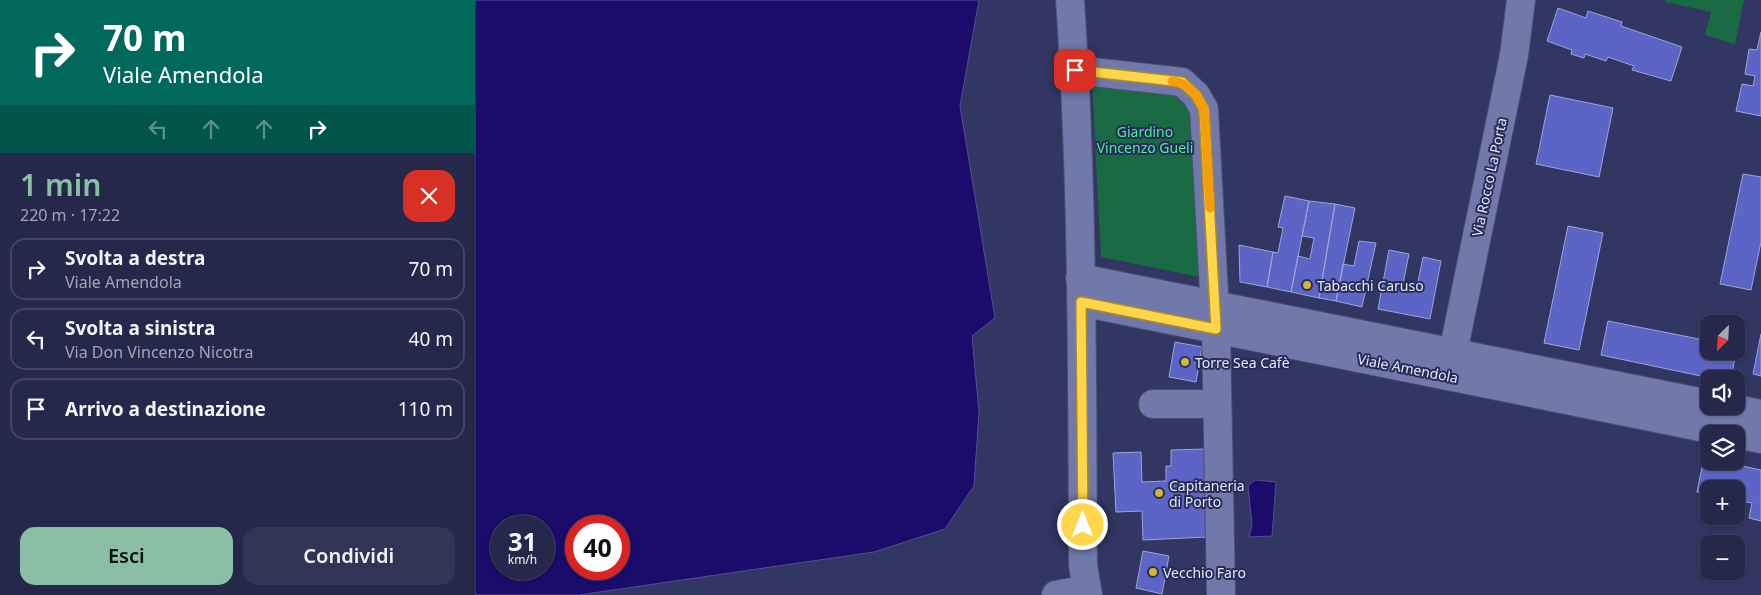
<!DOCTYPE html>
<html lang="it">
<head>
<meta charset="utf-8">
<style>
	body { margin:0; font-family:"Noto Sans",sans-serif; background:#313454; color:#f1f3f6; height:100vh; display:flex; flex-direction:column; font-size:19px; white-space:nowrap }
	* { box-sizing:border-box; margin:0 }
	p { font-size:16px; color:#a3a6b5 }
	.icon { flex:none; width:28px; height:28px; fill:none; stroke:currentColor; stroke-width:2; stroke-linecap:round; stroke-linejoin:round }
	.map { position:relative; flex:1; overflow:hidden }
	.sheet { display:flex; flex-direction:column; background:#25284a; width:475px }
	.sheet>* { flex:none }
	.guide { background:#00695c; color:#fff; overflow:hidden }
	.needle { width:32px; rotate:204deg }
	.fabs { position:absolute; left:1225px; top:315px; display:grid; gap:10px }
	.fabs a { display:grid; place-items:center; width:45px; height:45px; border-radius:10px; background:#25284a; box-shadow:0 1px 4px #0004,0 0 0 1px #424462; font-size:25px }
	.speed { position:absolute; left:15px; top:515px; display:flex; gap:10px; font-size:25px; font-weight:700; text-align:center }
	.speed>* { display:grid; place-content:center; width:65px; height:65px; border-radius:50%; background:#25284a; box-shadow:0 1px 4px #0004,0 0 0 1px #424462; line-height:1 }
	.speed small { font-size:12px; font-weight:400 }
	.speed .limit { border:8px solid #d22; background:#fff; color:#111 }
	.pin { position:absolute; display:grid; place-items:center; width:42px; height:42px; color:#fff; margin:-21px; border-radius:10px; box-shadow:0 2px 8px #0006 }
	.me { position:absolute; width:55px; margin:-28px; rotate:0deg; stroke-linejoin:round; filter:drop-shadow(0 0 4px #0008) }
	.turn { display:flex; align-items:center; gap:18px; height:105px; padding:0 20px; font-size:22px }
	.turn .icon { width:65px; height:65px; stroke-width:2.5 }
	.turn b { display:block; font-size:35px; line-height:42px }
	.lanes { display:flex; align-items:center; height:48px; padding:0 20px; background:#0003; justify-content:center; gap:25px; direction:ltr }
	.lanes .off { opacity:.35 }
	.round { display:grid; place-items:center; flex:none; width:52px; height:52px; border-radius:15px; background:#313454 }
	.head { display:flex; align-items:center; justify-content:space-between; height:85px; padding:0 20px }
	h1 { font-size:30px; font-weight:600; line-height:38px; color:#8abfa5 }
	.action { display:flex; gap:10px; margin-top:auto; padding:10px 20px }
	.action a { flex:1; height:58px; border-radius:15px; background:#8abfa5; color:#111; font-size:20px; font-weight:600; line-height:58px; text-align:center }
	.action a+a { background:#313454; color:#f1f3f6 }
	ul { padding:0; list-style:none }
	li { display:flex; align-items:center; gap:15px; height:62px; margin:0 10px 8px; padding:0 10px; border:2px solid #424462; border-radius:15px }
	li div { flex:1 }
	li b { display:block; font-size:19px }
	li em { font-style:normal }
	main { display:flex; flex:1; min-height:0 }
	.map>svg:first-child { display:block }
</style>
</head>
<body>
<main>
<section class="sheet">
<div class="guide">
<div class="turn"><svg class="icon" aria-label="right" viewBox="0 0 24 24"><path d="M7 20v-9h11M14 6l5 5-5 5"/></svg><div><b>70 m</b>Viale Amendola</div></div>
<div class="lanes"><svg class="icon off" aria-label="left" viewBox="0 0 24 24"><path d="M17 20v-9H6M10 6l-5 5 5 5"/></svg><svg class="icon off" aria-label="ahead" viewBox="0 0 24 24"><path d="M12 20V5M6 11l6-6 6 6"/></svg><svg class="icon off" aria-label="ahead" viewBox="0 0 24 24"><path d="M12 20V5M6 11l6-6 6 6"/></svg><svg class="icon" aria-label="right" viewBox="0 0 24 24"><path d="M7 20v-9h11M14 6l5 5-5 5"/></svg></div>
</div>
<div class="head"><div><h1>1 min</h1><p>220 m · 17:22</p></div><a class="round" style="background:#d93025;color:#fff"><svg class="icon" aria-label="close" viewBox="0 0 24 24"><path d="M6 6l12 12M18 6L6 18"/></svg></a></div>
<ul>
<li><svg class="icon" aria-label="right" viewBox="0 0 24 24"><path d="M7 20v-9h11M14 6l5 5-5 5"/></svg><div><b>Svolta a destra</b><p>Viale Amendola</p></div><em>70 m</em></li>
<li><svg class="icon" aria-label="left" viewBox="0 0 24 24"><path d="M17 20v-9H6M10 6l-5 5 5 5"/></svg><div><b>Svolta a sinistra</b><p>Via Don Vincenzo Nicotra</p></div><em>40 m</em></li>
<li><svg class="icon" aria-label="arrive" viewBox="0 0 24 24"><path d="M6 21V4h12l-3 4 3 4H6"/></svg><div><b>Arrivo a destinazione</b></div><em>110 m</em></li>
</ul>
<div class="action"><a>Esci</a><a>Condividi</a></div>
</section>
<div class="map">
<svg width="1286" height="595" viewBox="0 0 1286 595">
	<rect width="100%" height="100%" fill="#313662"/>
	<path fill="#196a42" d="M1191,0H1269L1260,44L1230,35L1236,12L1191,2Z
		M617,82L702,91L715,102L725,277L626,257Z"/>
	<path fill="#1b0b6a" stroke="#574d96" fill-rule="evenodd" d="M0,0H504L485,106L520,318L497,336L504,412L499,486L470,529L399,552L104,595H0ZM26,526H69V569H26ZM101,526H144V569H101Z
		M780,480L801,482L797,536L774,537L777,525L773,486Z"/>
	<path fill="#5c64c5" stroke="#9ca5d8" d="M1083,8L1111,18L1113,11L1147,22L1146,26L1207,47L1196,81L1157,70L1159,66L1133,57L1131,61L1110,54L1109,58L1096,54L1097,50L1072,41Z
		M1286,32V116L1261,111L1267,84L1278,86L1280,76L1270,74L1274,49L1282,50Z
		M1075,95L1138,108L1124,177L1061,164Z
		M1268,174L1286,177V242L1276,290L1245,284Z
		M810,196L834,201L816,292L792,287L798,252L803,253L808,228L803,227Z
		M834,201L860,204L844,298L816,292L823,256L835,259L839,238L827,236Z
		M860,204L880,208L861,301L844,298Z
		M1093,226L1128,233L1104,350L1069,343Z
		M884,241L901,243L887,307L861,301L868,264L879,266Z
		M764,245L798,252L792,287L765,282Z
		M914,250L934,254L928,284L942,287L948,257L966,261L955,319L903,309Z
		M1133,321L1234,341V351H1261V347H1262L1256,379H1240L1126,355Z
		M1286,334V376L1278,374Z
		M700,342L727,347L721,382L694,377Z
		M729,449L733,537L668,540L667,511L641,512L638,453L666,452L667,482L691,481V466H696V450Z
		M1229,458L1234,459V461H1244L1286,470V521L1274,518L1277,503L1261,500V489H1234V494L1222,492Z
		M668,551L694,556L687,594L661,588Z"/>
	<g fill="none" stroke-linecap="round" stroke-linejoin="round">
		<g stroke="#4a4e71" stroke-width="30">
			<path id="minor" d="M595,0C608,188 607,377 608,565L613,595
				M600,70L707,82L721,95L729,109L741,329L746,595
				M605,278L1234,404
				M606,302L1260,434
				M968,369L978,353L1039,55L1046,0
				M678,404H742
				M1245,406L1286,414
				M1261,434L1286,439
				M581,595L612,589"/>
		</g>
		<use href="#minor" stroke="#7179aa" stroke-width="28"/>
	</g>
	<g fill="none" stroke-linecap="round" stroke-linejoin="round">
		<g stroke="#a68a30" stroke-width="12">
			<path id="route" d="M600,70L707,82L721,95L729,109L741,329L606,302L608,525"/>
		</g>
		<use href="#route" stroke="#ffd54a" stroke-width="9"/>
		<path stroke="#f59e0b" stroke-width="9" d="M697,81C714,83 722,95 729,109L735,208"/>
	</g>
	<g fill="#d2b736" stroke="#282c56" stroke-width="2">
		<circle cx="832" cy="285" r="5"/>
		<circle cx="710" cy="362" r="5"/>
		<circle cx="684" cy="493" r="5"/>
		<circle cx="678" cy="572" r="5"/>
	</g>
	<g text-anchor="middle" dominant-baseline="central" stroke-width="4" stroke-linejoin="round" paint-order="stroke">
		<g font-size="14" fill="#48ed9a" stroke="#282c56">
			<text x="670" y="131">Giardino<tspan x="670" dy="16">Vincenzo Gueli</tspan></text>
		</g>
		<g font-size="14" fill="#e3e8fe" stroke="#282c56">
			<text transform="translate(1014 177) rotate(-78)">Via Rocco La Porta</text>
			<text transform="translate(933 368) rotate(11)">Viale Amendola</text>
		</g>
		<g font-size="14" fill="#e3e8fe" stroke="#282c56" text-anchor="start">
			<text x="842" y="285">Tabacchi Caruso</text>
			<text x="720" y="362">Torre Sea Cafè</text>
			<text x="694" y="485">Capitaneria<tspan x="694" dy="16">di Porto</tspan></text>
			<text x="688" y="572">Vecchio Faro</text>
		</g>
	</g>
</svg>
<div class="fabs">
<a><svg class="needle" viewBox="-14 -14 28 28"><path d="M0-13l5 13h-10z" fill="#e53935"/><path d="M0 13l5-13h-10z" fill="#a3a6b5"/></svg></a>
<a><svg class="icon" aria-label="sound" viewBox="0 0 24 24"><path d="M4 9h4l5-4v14l-5-4H4zM17 9q2 3 0 6"/></svg></a>
<a><svg class="icon" aria-label="layers" viewBox="0 0 24 24"><path d="M12 4l9 5-9 5-9-5zM3 14l9 5 9-5"/></svg></a>
<a>+</a>
<a>−</a>
</div>
<div class="speed"><div>31<small>km/h</small></div><div class="limit">40</div></div>
<div class="pin" style="left:600px;top:70px;background:#d93025"><svg class="icon" aria-label="arrive" viewBox="0 0 24 24"><path d="M6 21V4h12l-3 4 3 4H6"/></svg></div>
<svg class="me" style="left:608px;top:525px" viewBox="-20 -20 40 40"><circle r="17" fill="#ffd54a" stroke="#fff" stroke-width="3"/><path d="M0-11L8 9 0 5-8 9z" fill="#fff"/></svg>
</div>
</main>
</body>
</html>
